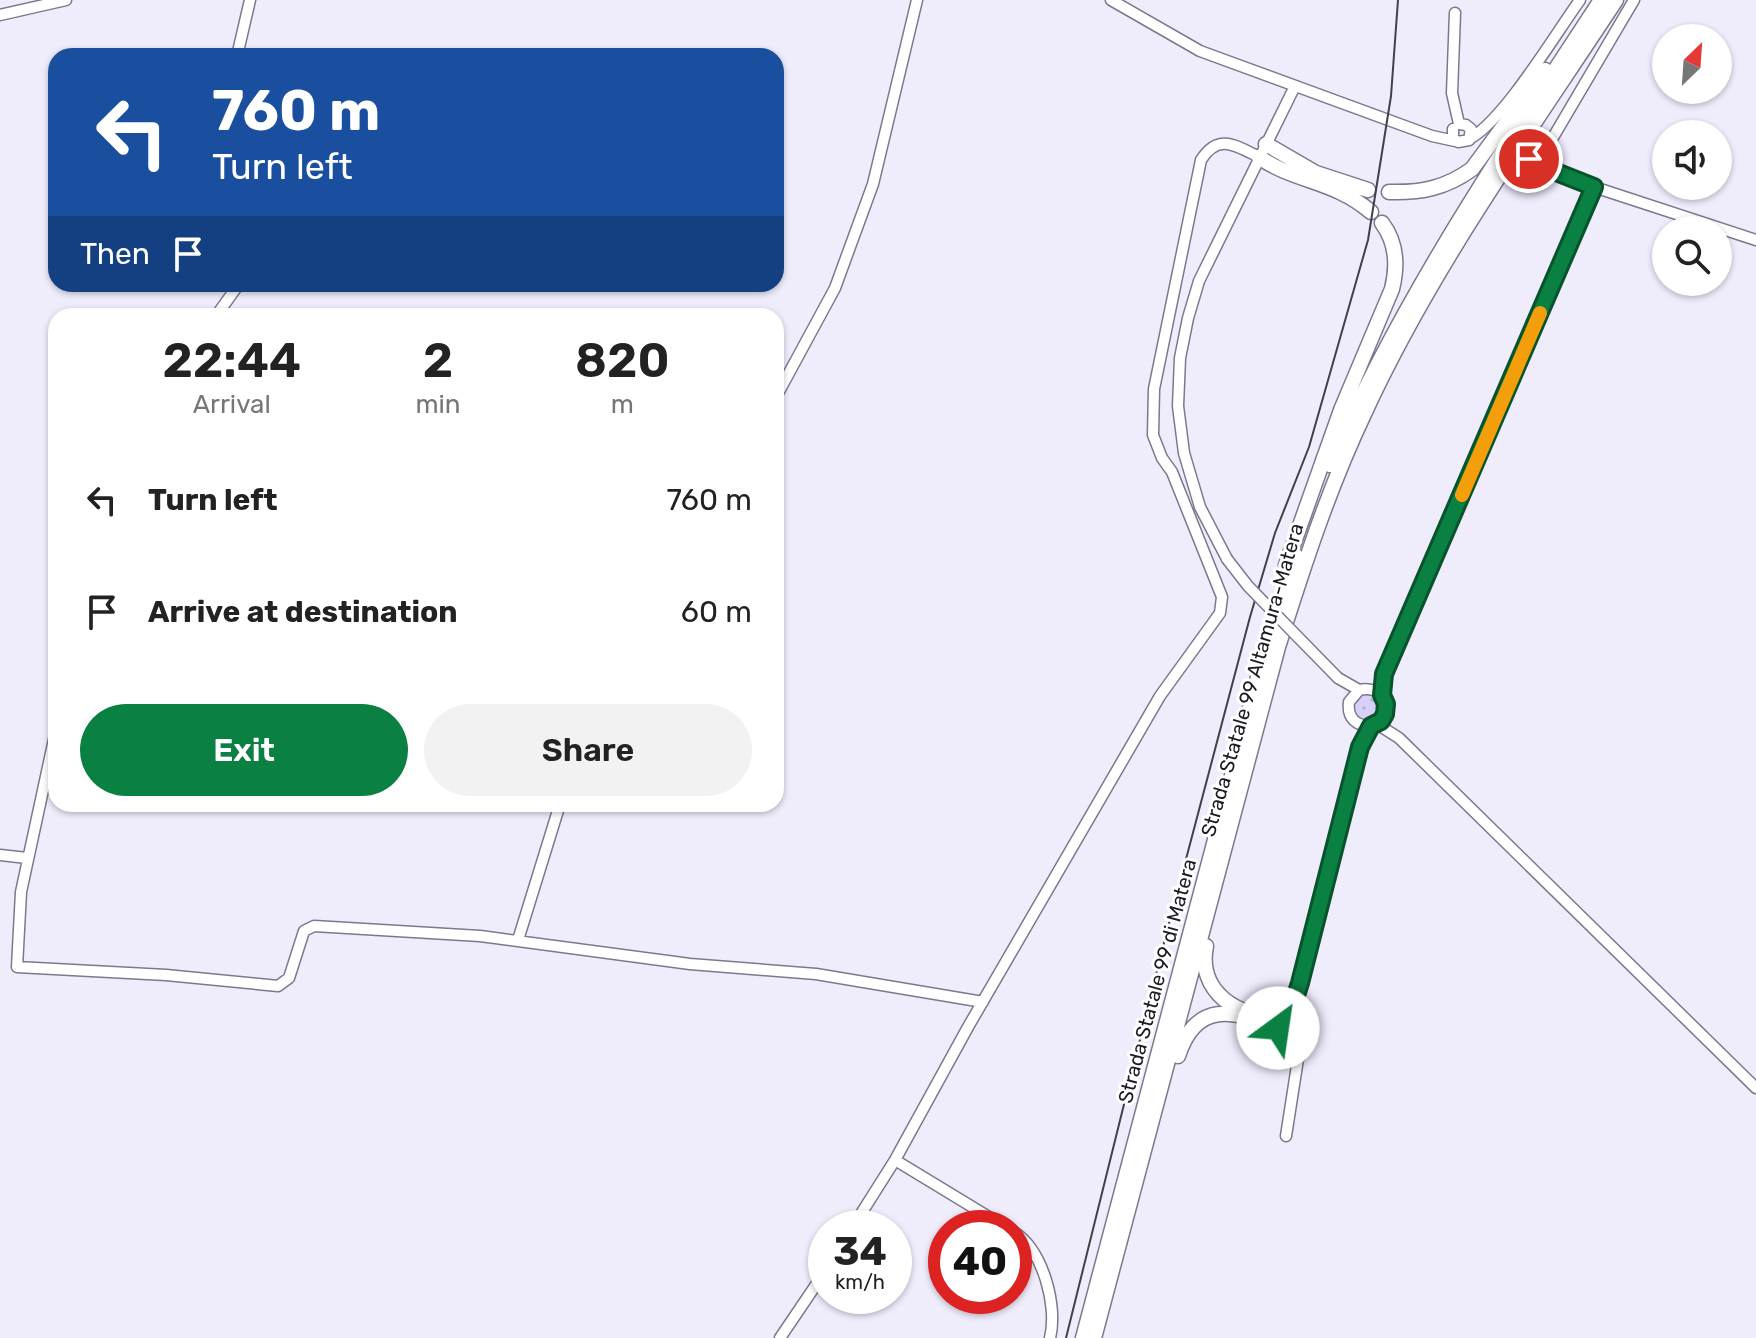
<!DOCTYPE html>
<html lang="en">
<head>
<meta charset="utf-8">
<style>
	body { margin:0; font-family:Rubik,sans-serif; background:#f2f2f2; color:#222; height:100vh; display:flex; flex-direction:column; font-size:30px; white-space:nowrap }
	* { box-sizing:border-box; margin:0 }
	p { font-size:26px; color:#767676 }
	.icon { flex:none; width:44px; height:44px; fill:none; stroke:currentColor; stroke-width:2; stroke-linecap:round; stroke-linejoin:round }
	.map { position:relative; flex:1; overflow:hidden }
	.panel { position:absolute; left:48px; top:308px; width:736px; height:504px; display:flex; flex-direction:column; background:#fff; border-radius:24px; box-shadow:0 2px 6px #0004 }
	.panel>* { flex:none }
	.guide { position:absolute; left:48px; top:48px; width:736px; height:244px; border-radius:24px; box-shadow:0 2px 6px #0004; background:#1a4fa0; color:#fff; overflow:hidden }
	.needle { width:52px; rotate:25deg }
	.controls { position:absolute; left:1652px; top:24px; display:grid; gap:16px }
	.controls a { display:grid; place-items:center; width:80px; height:80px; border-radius:50%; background:#fff; box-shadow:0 2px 6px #0004; font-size:40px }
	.speed { position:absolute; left:808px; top:1210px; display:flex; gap:16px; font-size:40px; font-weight:700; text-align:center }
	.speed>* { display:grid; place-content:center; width:104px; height:104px; border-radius:50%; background:#fff; box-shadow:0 2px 6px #0004; line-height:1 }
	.speed small { font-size:20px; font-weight:400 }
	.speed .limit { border:12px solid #d22; background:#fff; color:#111 }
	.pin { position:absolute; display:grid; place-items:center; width:68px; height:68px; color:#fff; margin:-34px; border:4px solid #fff; border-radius:50%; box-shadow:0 2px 8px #0007 }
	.me { position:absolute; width:88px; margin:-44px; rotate:31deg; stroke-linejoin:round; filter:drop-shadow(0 0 6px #0008) }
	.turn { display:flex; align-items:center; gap:28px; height:168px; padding:0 32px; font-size:36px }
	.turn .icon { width:104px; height:104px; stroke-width:2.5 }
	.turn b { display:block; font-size:56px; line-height:68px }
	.then { display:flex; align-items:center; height:76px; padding:0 32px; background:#0003; gap:16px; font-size:30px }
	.eta { display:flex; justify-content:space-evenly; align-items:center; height:136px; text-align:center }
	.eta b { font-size:48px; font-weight:600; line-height:56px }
	.primary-button { display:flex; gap:16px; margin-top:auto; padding:16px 32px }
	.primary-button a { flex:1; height:92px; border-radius:48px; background:#0b8043; color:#fff; font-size:32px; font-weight:600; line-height:92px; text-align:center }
	.primary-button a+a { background:#f2f2f2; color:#222 }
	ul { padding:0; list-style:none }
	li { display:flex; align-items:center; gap:24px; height:112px; padding:0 32px }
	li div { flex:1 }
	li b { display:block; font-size:30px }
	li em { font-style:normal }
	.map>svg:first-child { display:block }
</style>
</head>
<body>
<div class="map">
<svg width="1756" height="1338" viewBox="0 0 1756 1338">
	<defs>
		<pattern id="grass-dots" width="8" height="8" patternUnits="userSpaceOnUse" patternTransform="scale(2)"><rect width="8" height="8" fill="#d7d1f7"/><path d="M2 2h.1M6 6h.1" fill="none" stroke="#b8b3d3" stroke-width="1.8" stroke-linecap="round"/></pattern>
	</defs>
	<rect width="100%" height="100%" fill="#efecfc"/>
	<path fill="url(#grass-dots)" d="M1354 707a13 13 0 1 1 26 0a13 13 0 1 1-26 0Z"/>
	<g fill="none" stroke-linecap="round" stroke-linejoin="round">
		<g stroke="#7c788e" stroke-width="13">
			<path id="minor" d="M1111,0L1200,51L1432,136L1455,141
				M1455,13L1452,93L1459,124
				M0,15L66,0
				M237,56L250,0
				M1453,129V138L1458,142L1469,140L1471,129L1466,125L1459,124
				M1471,138C1506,117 1554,36 1580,0
				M1530 160a10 10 0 1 1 20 0a10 10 0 1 1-20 0Z
				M1545,151L1634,0
				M1546,168L1594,187L1756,240
				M216,316L239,284
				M776,397L835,288L873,184L917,0
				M1227,559L1200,507L1184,453L1178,406L1180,358L1188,318L1199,281L1295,86
				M1359,690L1349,702C1347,718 1356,726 1371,726
				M1382,695L1384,674L1594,187
				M1377,724L1399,738L1756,1088
				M56,730L21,892L17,967L166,975L278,986L289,978L304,931L314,926L480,936L690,964L816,974L983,1002
				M0,855L27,858
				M518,940L560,804
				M1292,1008L1360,747C1363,742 1366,734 1370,729C1374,724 1381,723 1384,716C1394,698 1375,686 1359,690L1338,678
				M1277,1022L1278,1028L1284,1035L1297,1036
				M1286,1136L1298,1059L1297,1036L1306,1025L1302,1012L1289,1008
				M895,1160L1007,1228
				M852,1228L895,1160L968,1027L1160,696L1220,613L1222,597L1172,472L1162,458L1153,435L1154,389L1201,160C1218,133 1235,145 1259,157
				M1014,1232C1043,1250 1058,1306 1050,1338
				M780,1338L826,1270"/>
		</g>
		<g stroke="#7c788e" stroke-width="17">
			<path id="highway" d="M1266,144L1316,173L1368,190
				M1259,157C1294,182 1334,180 1371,212
				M1389,192C1421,193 1446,188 1472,169L1545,70
				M1330,465C1401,300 1503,150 1601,0
				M1286,565L1341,410L1392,289C1398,265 1397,243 1382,223
				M1206,946C1197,991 1238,1020 1279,1014
				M1178,1056C1196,1000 1233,1010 1278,1028
				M1083,1338L1265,651L1296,556
				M1094,1338L1278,647C1303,568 1328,490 1364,414C1431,268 1528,134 1616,0"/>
		</g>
		<use href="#minor" stroke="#fff" stroke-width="10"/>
		<use href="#highway" stroke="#fff" stroke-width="14"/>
		<path stroke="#42404a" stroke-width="2" d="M1066,1338L1167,931L1250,617L1275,533L1309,447L1368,240L1391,96L1398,0"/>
		<g stroke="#7c788e" stroke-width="13" stroke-linecap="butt">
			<path id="minor-bridge" d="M1227,559L1248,586L1338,678"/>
		</g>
		<use href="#minor-bridge" stroke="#fff" stroke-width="10"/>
	</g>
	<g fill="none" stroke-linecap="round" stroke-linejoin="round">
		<g stroke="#07532c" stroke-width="20">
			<path id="route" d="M1278,1028L1279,1014L1292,1008L1300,983L1360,747L1371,726L1381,721L1385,714L1386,704L1382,695L1384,674L1594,187L1546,168L1536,170L1531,166L1529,159"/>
		</g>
		<use href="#route" stroke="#0b8043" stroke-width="14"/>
		<path stroke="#f59e0b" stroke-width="14" d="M1462,495L1540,313"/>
	</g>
	<g text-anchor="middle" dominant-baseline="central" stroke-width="6" stroke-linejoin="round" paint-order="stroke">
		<g font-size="20" fill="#1c1a23" stroke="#fff">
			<text transform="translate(1252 680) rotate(-74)">Strada Statale 99 Altamura-Matera</text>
			<text transform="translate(1157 981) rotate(-75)">Strada Statale 99 di Matera</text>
		</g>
	</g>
</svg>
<div class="controls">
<a><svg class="needle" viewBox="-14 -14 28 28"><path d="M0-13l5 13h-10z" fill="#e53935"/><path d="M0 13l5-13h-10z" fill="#767676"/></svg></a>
<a><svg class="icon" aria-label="sound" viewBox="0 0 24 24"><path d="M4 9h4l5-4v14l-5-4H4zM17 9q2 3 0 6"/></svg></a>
<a><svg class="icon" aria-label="search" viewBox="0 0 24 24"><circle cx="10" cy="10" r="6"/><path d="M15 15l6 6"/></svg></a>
</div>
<div class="speed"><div>34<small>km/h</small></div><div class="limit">40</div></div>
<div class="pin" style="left:1529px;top:159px;background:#d93025"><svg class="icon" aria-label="arrive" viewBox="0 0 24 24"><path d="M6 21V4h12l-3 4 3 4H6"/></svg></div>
<svg class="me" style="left:1278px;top:1028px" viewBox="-20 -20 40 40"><circle r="19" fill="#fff"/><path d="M0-13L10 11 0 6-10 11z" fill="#0b8043"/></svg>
<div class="guide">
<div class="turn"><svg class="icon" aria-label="left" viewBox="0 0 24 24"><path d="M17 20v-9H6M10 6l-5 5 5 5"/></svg><div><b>760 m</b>Turn left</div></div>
<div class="then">Then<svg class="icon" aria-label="arrive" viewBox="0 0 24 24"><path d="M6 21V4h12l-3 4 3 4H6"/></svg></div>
</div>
<section class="panel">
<div class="eta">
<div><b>22:44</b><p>Arrival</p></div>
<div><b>2</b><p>min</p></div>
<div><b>820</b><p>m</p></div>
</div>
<ul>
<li><svg class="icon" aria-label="left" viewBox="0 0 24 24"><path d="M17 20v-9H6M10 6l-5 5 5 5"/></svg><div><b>Turn left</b></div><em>760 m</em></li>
<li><svg class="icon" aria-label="arrive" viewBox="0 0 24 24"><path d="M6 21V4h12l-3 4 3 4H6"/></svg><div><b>Arrive at destination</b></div><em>60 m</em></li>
</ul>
<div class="primary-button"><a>Exit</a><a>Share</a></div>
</section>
</div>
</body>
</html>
